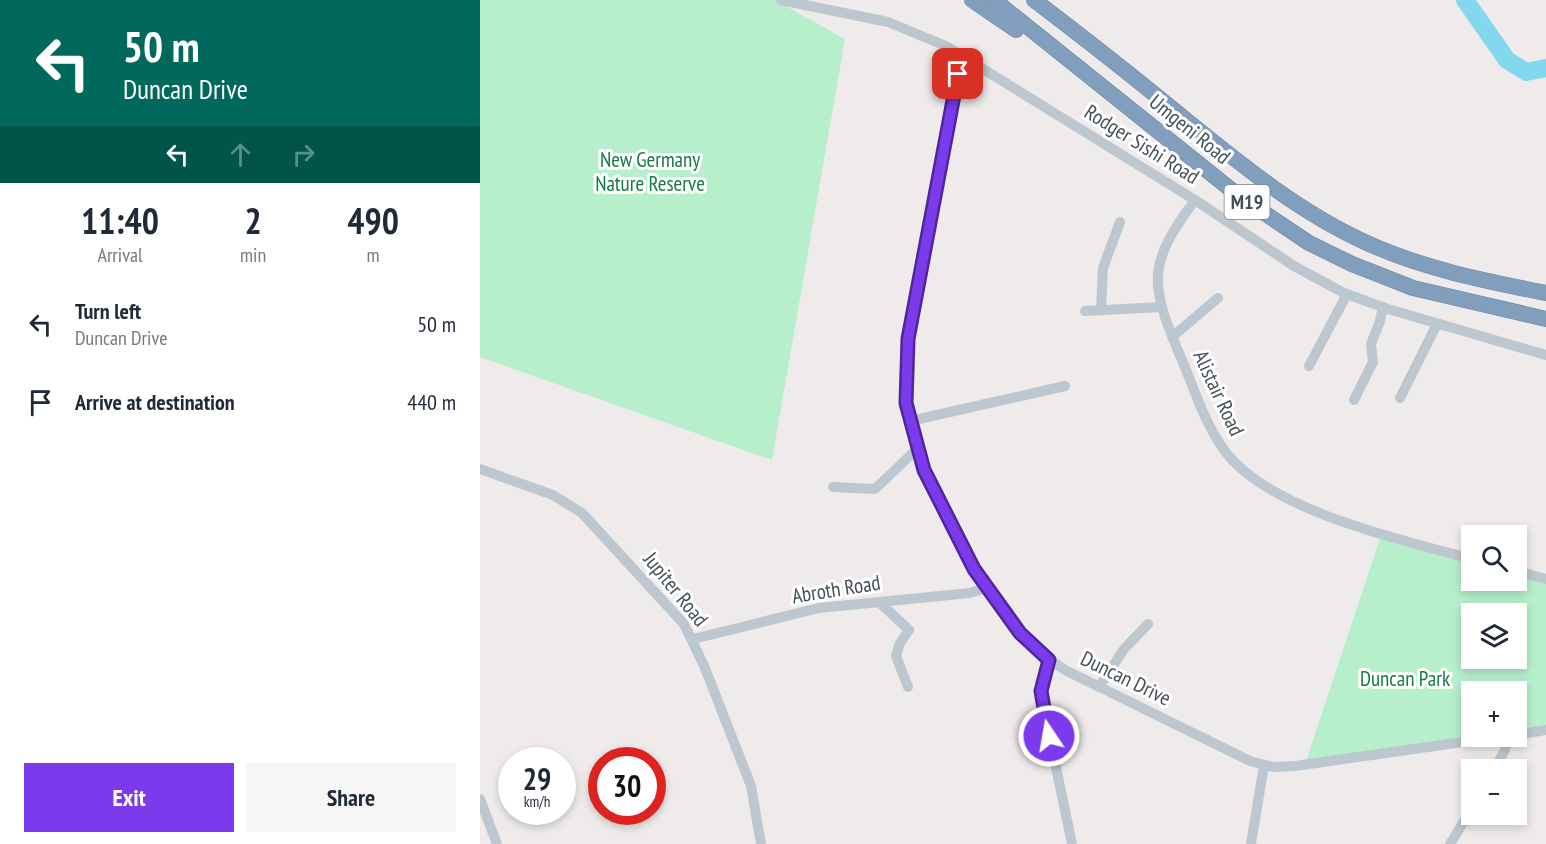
<!DOCTYPE html>
<html lang="en">
<head>
<meta charset="utf-8">
<style>
	body { margin:0; font-family:"PT Sans Narrow",sans-serif; background:#f6f6f7; color:#1f2937; height:100vh; display:flex; flex-direction:column; font-size:22px; white-space:nowrap }
	* { box-sizing:border-box; margin:0 }
	p { font-size:20px; color:#747a83 }
	.icon { flex:none; width:33px; height:33px; fill:none; stroke:currentColor; stroke-width:2; stroke-linecap:round; stroke-linejoin:round }
	.map { position:relative; flex:1; overflow:hidden }
	.side { display:flex; flex-direction:column; background:#fff; width:480px }
	.side>* { flex:none }
	.hud { background:#00695c; color:#fff; overflow:hidden }
	.tools { position:absolute; left:981px; top:525px; display:grid; gap:12px }
	.tools a { display:grid; place-items:center; width:66px; height:66px; border-radius:0px; background:#fff; box-shadow:0 3px 9px #0003; font-size:30px }
	.speed { position:absolute; left:18px; top:747px; display:flex; gap:12px; font-size:30px; font-weight:700; text-align:center }
	.speed>* { display:grid; place-content:center; width:78px; height:78px; border-radius:50%; background:#fff; box-shadow:0 3px 9px #0003; line-height:1 }
	.speed small { font-size:15px; font-weight:400 }
	.speed .limit { border:9px solid #d22; background:#fff; color:#111 }
	.pin { position:absolute; display:grid; place-items:center; width:51px; height:51px; color:#fff; margin:-26px; border-radius:12px; box-shadow:0 3px 9px #0006 }
	.me { position:absolute; width:66px; margin:-33px; rotate:348deg; stroke-linejoin:round; filter:drop-shadow(0 0 4px #0008) }
	.turn { display:flex; align-items:center; gap:21px; height:126px; padding:0 24px; font-size:27px }
	.turn .icon { width:78px; height:78px; stroke-width:2.5 }
	.turn b { display:block; font-size:42px; line-height:51px }
	.lanes { display:flex; align-items:center; height:57px; padding:0 24px; background:#0003; justify-content:center; gap:30px; direction:ltr }
	.lanes .off { opacity:.35 }
	.eta { display:flex; justify-content:space-evenly; align-items:center; height:102px; text-align:center }
	.eta b { font-size:36px; font-weight:700; line-height:42px }
	.primary-button { display:flex; gap:12px; margin-top:auto; padding:12px 24px }
	.primary-button a { flex:1; height:69px; border-radius:0px; background:#7c3aed; color:#fff; font-size:24px; font-weight:700; line-height:69px; text-align:center }
	.primary-button a+a { background:#f6f6f7; color:#1f2937 }
	ul { padding:0; list-style:none }
	li { display:flex; align-items:center; gap:18px; height:78px; padding:0 24px }
	li div { flex:1 }
	li b { display:block; font-size:22px }
	li em { font-style:normal }
	main { display:flex; flex:1; min-height:0 }
	.map>svg:first-child { display:block }
</style>
</head>
<body>
<main>
<section class="side">
<div class="hud">
<div class="turn"><svg class="icon" aria-label="left" viewBox="0 0 24 24"><path d="M17 20v-9H6M10 6l-5 5 5 5"/></svg><div><b>50 m</b>Duncan Drive</div></div>
<div class="lanes"><svg class="icon" aria-label="left" viewBox="0 0 24 24"><path d="M17 20v-9H6M10 6l-5 5 5 5"/></svg><svg class="icon off" aria-label="ahead" viewBox="0 0 24 24"><path d="M12 20V5M6 11l6-6 6 6"/></svg><svg class="icon off" aria-label="right" viewBox="0 0 24 24"><path d="M7 20v-9h11M14 6l5 5-5 5"/></svg></div>
</div>
<div class="eta">
<div><b>11:40</b><p>Arrival</p></div>
<div><b>2</b><p>min</p></div>
<div><b>490</b><p>m</p></div>
</div>
<ul>
<li><svg class="icon" aria-label="left" viewBox="0 0 24 24"><path d="M17 20v-9H6M10 6l-5 5 5 5"/></svg><div><b>Turn left</b><p>Duncan Drive</p></div><em>50 m</em></li>
<li><svg class="icon" aria-label="arrive" viewBox="0 0 24 24"><path d="M6 21V4h12l-3 4 3 4H6"/></svg><div><b>Arrive at destination</b></div><em>440 m</em></li>
</ul>
<div class="primary-button"><a>Exit</a><a>Share</a></div>
</section>
<div class="map">
<svg width="1066" height="844" viewBox="0 0 1066 844">
	<rect width="100%" height="100%" fill="#efebeb"/>
	<path fill="#b7efcc" fill-rule="evenodd" d="M0,0H295L365,39L292,460L0,357Z
		M901,535L991,560L992,580H1036L1037,572L1066,580V730L1037,735L1036,692H992V736L825,764ZM992,614H1036V658H992Z"/>
	<g fill="none" stroke-linecap="round" stroke-linejoin="round">
		<path stroke="#83d8ed" stroke-width="18" d="M985,0L1027,60L1046,72L1066,68"/>
		<g stroke="#6d8aa8" stroke-width="16">
			<path id="highway" d="M492,0L536,30
				M514,0L759,196L829,243L872,264L933,288L1066,319
				M554,0C600,35 645,70 690,107C752,157 814,210 887,243C944,269 1006,281 1066,293"/>
		</g>
		<path stroke="#bcc7cf" stroke-width="10" d="M301,0L408,22L466,46L715,200L814,266L864,293L908,309L1066,355
			M482,55C467,123 455,192 443,260C434,306 420,356 426,403C433,454 458,497 480,542C504,591 538,641 585,670L770,761L793,767L815,766L1025,736
			M715,200C668,263 669,282 699,353C714,387 725,427 748,455C795,512 922,540 992,559
			M621,309L623,268L640,222
			M605,311L681,307
			M692,337L738,298
			M829,366L867,294
			M920,398L957,324
			M874,400L893,362L891,344L900,321L903,307
			M430,421L585,386
			M0,469L73,495L102,513L204,624L225,668L271,786L281,844
			M353,487L395,489L437,449
			M1036,571L1066,579
			M399,602L429,630L420,643L416,656L428,687
			M213,639L339,608L490,593L506,588
			M569,660L562,681L563,705L592,844
			M619,687L644,649L668,624
			M1036,735L1066,730
			M1014,770L1025,750L1028,736
			M0,799L17,844
			M771,844L784,765
			M970,844L992,808"/>
		<use href="#highway" stroke="#819fbd" stroke-width="15"/>
	</g>
	<g fill="none" stroke-linecap="round" stroke-linejoin="round">
		<g stroke="#51269a" stroke-width="15">
			<path id="route" d="M478,74L428,339L426,403L444,470L494,569L540,633L569,660L561,691L569,736"/>
		</g>
		<use href="#route" stroke="#7c3aed" stroke-width="10"/>
	</g>
	<g text-anchor="middle" dominant-baseline="central" stroke-width="6" stroke-linejoin="round" paint-order="stroke">
		<rect fill="#fff" stroke="#7c848b" stroke-width="1.5" x="744.5" y="185" width="45" height="34" rx="4.5"/>
		<g font-size="20" font-weight="bold" fill="#444f59">
			<text x="767" y="202">M19</text>
		</g>
		<g font-size="21" fill="#444f59" stroke="#fff">
			<text transform="translate(710 129) rotate(39)">Umgeni Road</text>
			<text transform="translate(662 144) rotate(32)">Rodger Sishi Road</text>
			<text transform="translate(739 393) rotate(65)">Alistair Road</text>
			<text transform="translate(196 589) rotate(51)">Jupiter Road</text>
			<text transform="translate(356 589) rotate(-9)">Abroth Road</text>
			<text transform="translate(646 678) rotate(26)">Duncan Drive</text>
		</g>
		<g font-size="21" fill="#147b46" stroke="#fff">
			<text x="170" y="159">New Germany<tspan x="170" dy="24">Nature Reserve</tspan></text>
			<text x="925" y="678">Duncan Park</text>
		</g>
	</g>
</svg>
<div class="tools">
<a><svg class="icon" aria-label="search" viewBox="0 0 24 24"><circle cx="10" cy="10" r="6"/><path d="M15 15l6 6"/></svg></a>
<a><svg class="icon" aria-label="layers" viewBox="0 0 24 24"><path d="M12 4l9 5-9 5-9-5zM3 14l9 5 9-5"/></svg></a>
<a>+</a>
<a>−</a>
</div>
<div class="speed"><div>29<small>km/h</small></div><div class="limit">30</div></div>
<div class="pin" style="left:478px;top:74px;background:#d93025"><svg class="icon" aria-label="arrive" viewBox="0 0 24 24"><path d="M6 21V4h12l-3 4 3 4H6"/></svg></div>
<svg class="me" style="left:569px;top:736px" viewBox="-20 -20 40 40"><circle r="17" fill="#7c3aed" stroke="#fff" stroke-width="3"/><path d="M0-11L8 9 0 5-8 9z" fill="#fff"/></svg>
</div>
</main>
</body>
</html>
